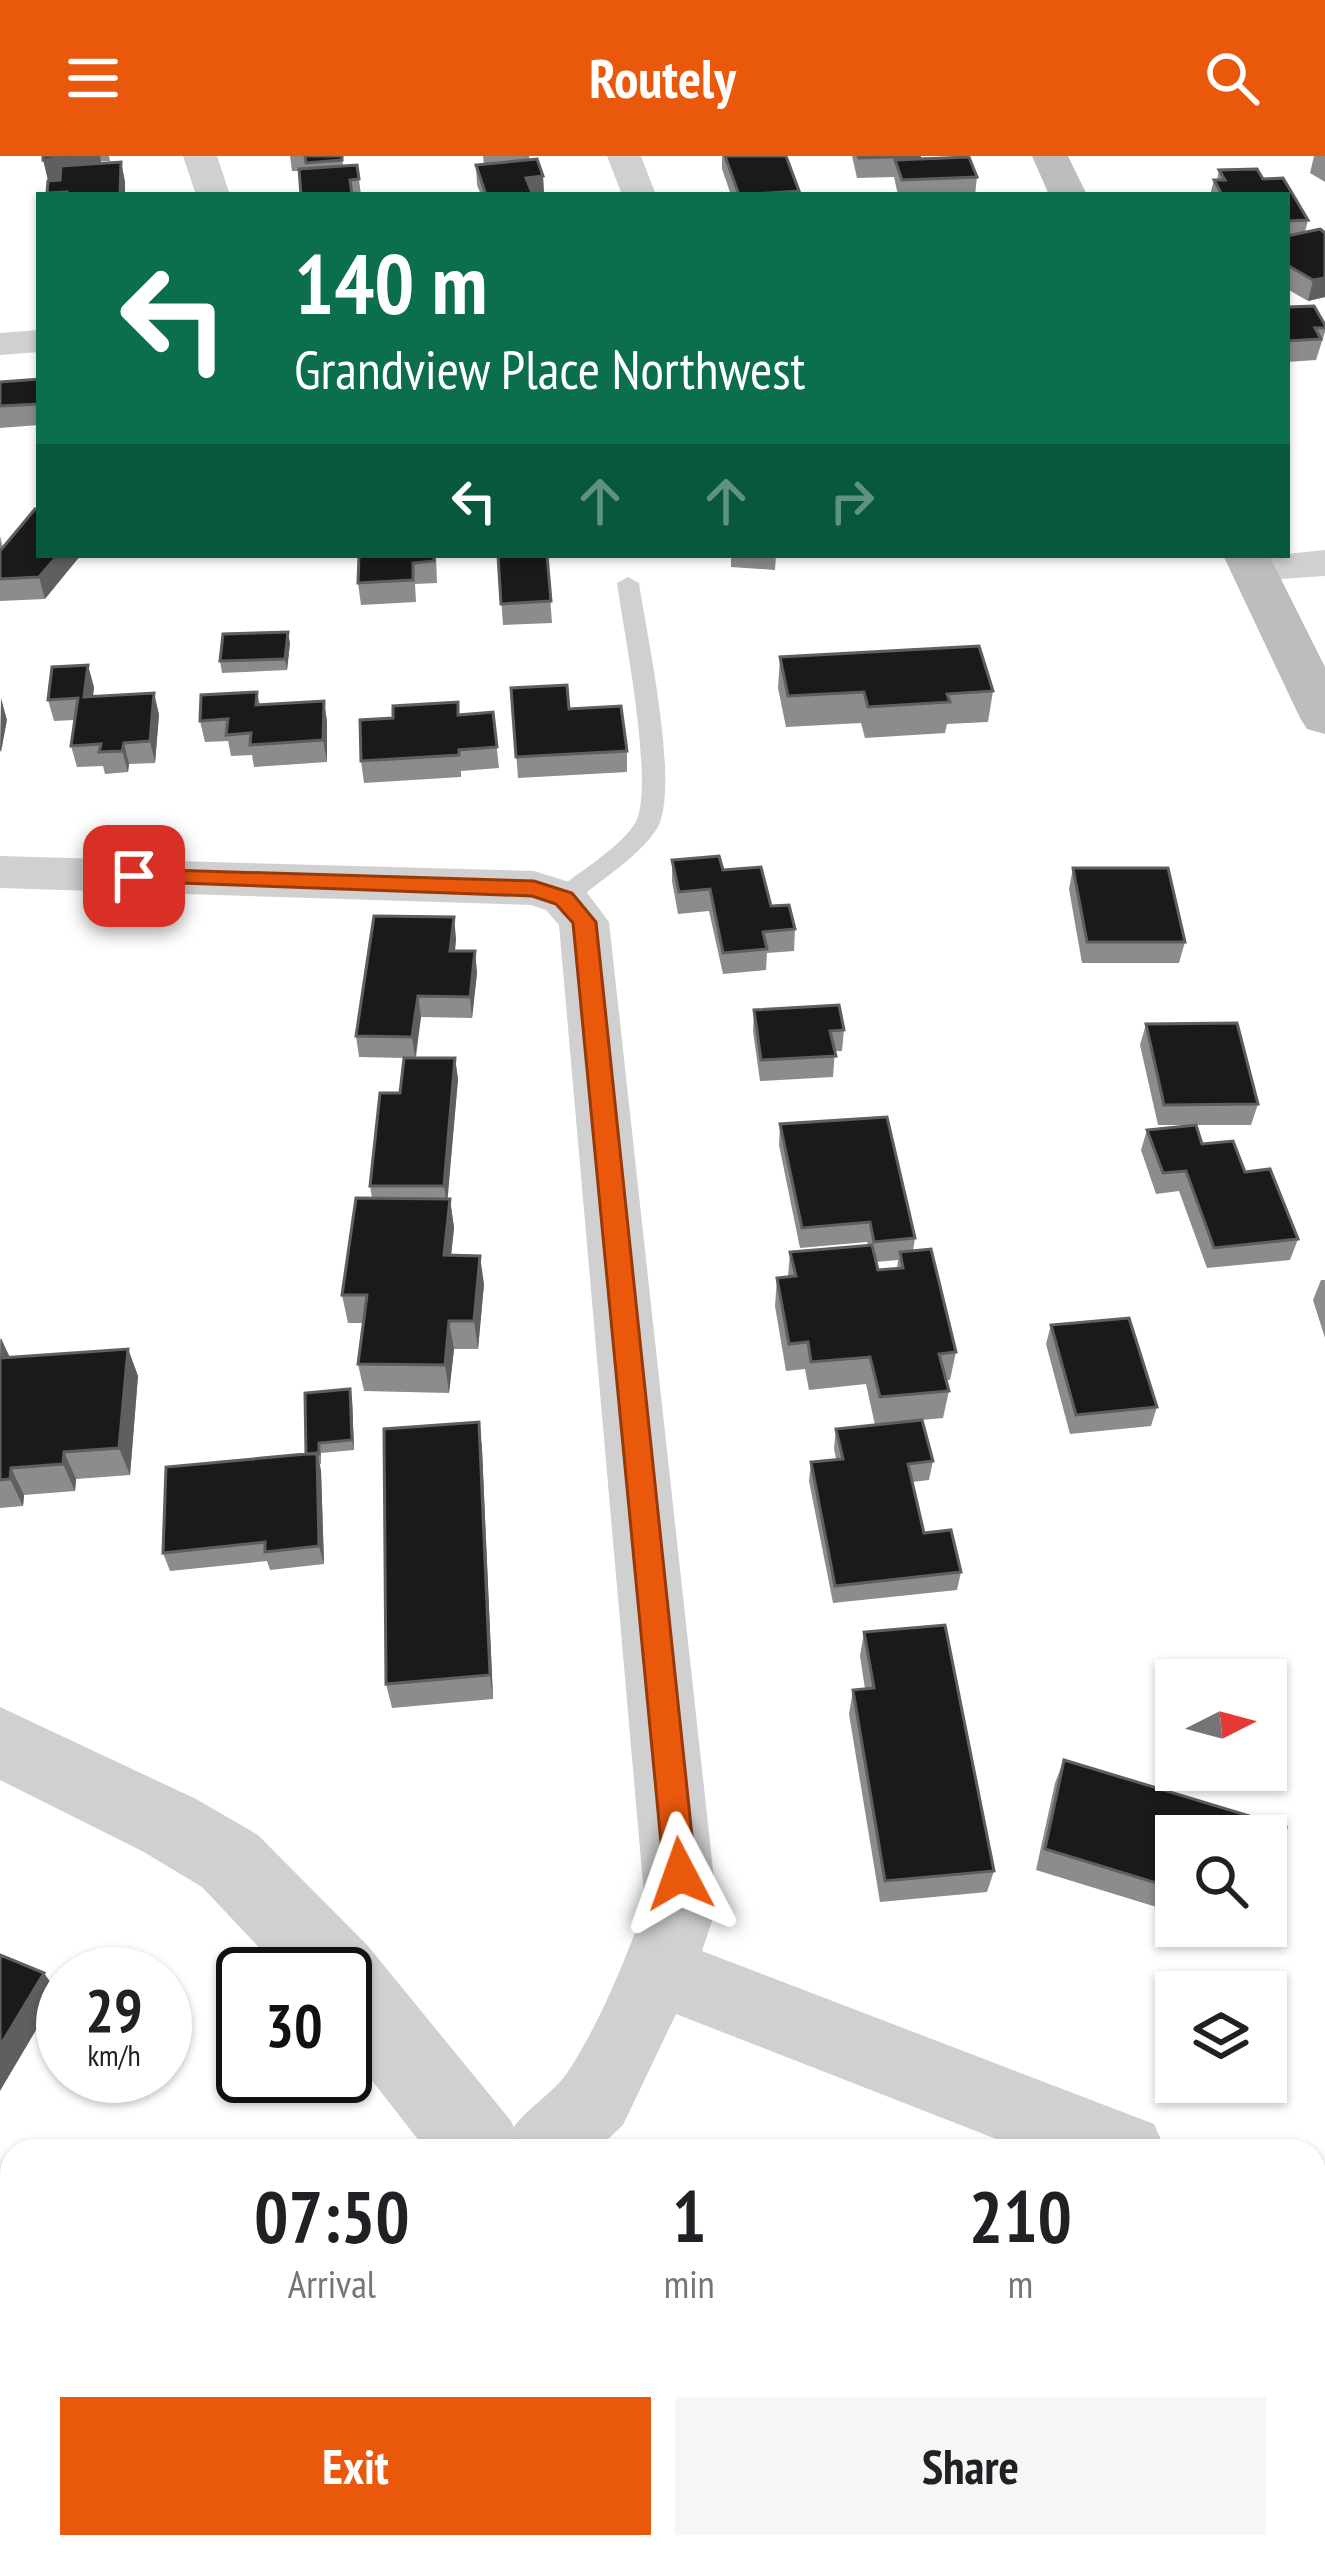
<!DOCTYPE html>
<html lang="en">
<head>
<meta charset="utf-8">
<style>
	body { margin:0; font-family:"PT Sans Narrow",sans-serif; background:#f6f6f6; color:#202124; height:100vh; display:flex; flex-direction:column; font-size:45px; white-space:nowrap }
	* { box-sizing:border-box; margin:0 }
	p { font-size:39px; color:#757577 }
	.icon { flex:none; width:66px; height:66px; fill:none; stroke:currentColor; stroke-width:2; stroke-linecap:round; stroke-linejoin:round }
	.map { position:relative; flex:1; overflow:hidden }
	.drawer { position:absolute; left:0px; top:1983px; width:1326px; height:420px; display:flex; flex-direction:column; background:#fff; border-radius:36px 36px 0 0; box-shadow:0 3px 9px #0004 }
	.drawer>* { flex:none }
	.banner { position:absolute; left:36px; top:36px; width:1254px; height:366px; border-radius:0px; box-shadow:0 3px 9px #0004; background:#0b6e4f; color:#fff; overflow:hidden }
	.needle { width:78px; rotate:84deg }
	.buttons { position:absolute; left:1155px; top:1503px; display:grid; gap:24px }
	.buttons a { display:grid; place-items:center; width:132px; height:132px; border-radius:0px; background:#fff; box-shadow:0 3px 9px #0004; font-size:60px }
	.speed { position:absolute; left:36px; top:1791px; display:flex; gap:24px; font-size:60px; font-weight:700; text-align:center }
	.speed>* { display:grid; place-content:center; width:156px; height:156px; border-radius:50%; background:#fff; box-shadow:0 3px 9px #0004; line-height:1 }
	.speed small { font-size:30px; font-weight:400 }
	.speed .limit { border:6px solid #111; border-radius:18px; background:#fff; color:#111 }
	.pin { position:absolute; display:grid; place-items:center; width:102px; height:102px; color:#fff; margin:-51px; border-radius:24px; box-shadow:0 6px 18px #0006 }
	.me { position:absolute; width:132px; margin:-66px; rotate:356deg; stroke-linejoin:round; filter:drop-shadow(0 0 9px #0008) }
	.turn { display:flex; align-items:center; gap:42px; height:252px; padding:0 60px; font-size:54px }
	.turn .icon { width:156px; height:156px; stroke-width:2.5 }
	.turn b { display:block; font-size:84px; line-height:102px }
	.lanes { display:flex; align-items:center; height:114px; padding:0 60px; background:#0003; justify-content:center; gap:60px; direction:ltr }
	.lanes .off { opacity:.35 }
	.eta { display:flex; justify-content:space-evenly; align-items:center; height:204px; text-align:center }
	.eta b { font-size:72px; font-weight:600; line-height:84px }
	.cta { display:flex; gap:24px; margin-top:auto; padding:24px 60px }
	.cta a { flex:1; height:138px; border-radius:0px; background:#ea580c; color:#fff; font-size:48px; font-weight:600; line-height:138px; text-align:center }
	.cta a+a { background:#f6f6f6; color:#202124 }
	header { display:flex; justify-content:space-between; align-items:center; height:156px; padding:0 60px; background:#ea580c; color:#fff; font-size:54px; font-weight:600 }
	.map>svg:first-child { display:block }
</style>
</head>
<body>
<header><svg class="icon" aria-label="menu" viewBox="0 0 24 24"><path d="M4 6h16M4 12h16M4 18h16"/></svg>Routely<svg class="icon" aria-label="search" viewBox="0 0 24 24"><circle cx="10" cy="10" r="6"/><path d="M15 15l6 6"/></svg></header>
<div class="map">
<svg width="1325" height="2403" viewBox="0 0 1325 2403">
	<rect width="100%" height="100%" fill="#fff"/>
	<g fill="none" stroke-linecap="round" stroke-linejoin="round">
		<path fill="#d0d0d0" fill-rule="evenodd" d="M628,421L639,427C646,476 682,636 656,674C636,704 599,724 573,748H555L552,742L555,736C579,715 616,695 634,669C657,637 623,472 617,427Z"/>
		<path fill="#d0d0d0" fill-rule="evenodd" d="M183,0H217L230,39H196Z
			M607,0H641L656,39H622Z
			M39,174V196L0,199V177Z
			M1325,394V420L1252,425L1237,421L1231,412L1237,403Z
			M0,700L534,715L582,730L609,766L717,1750L702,1795L1154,1968L1166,1995H1027L676,1858L623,1969L595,1995H500C519,1951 550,1945 571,1911C602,1862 625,1804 645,1750L559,769L546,754L531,749L0,732Z
			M1314,2027L1325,2031V2111L1314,2107Z"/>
		<path fill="#d0d0d0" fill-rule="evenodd" d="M0,1551L196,1643L258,1679L368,1790L511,1965L524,1995H427L345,1890V1818H284L202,1731L142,1695L0,1624Z
			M671,2391H767L772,2403H676Z"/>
		<path fill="#bdbdbd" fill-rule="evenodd" d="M1032,0H1068L1087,39H1049Z
			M1223,399H1269L1325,511V578L1307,573L1300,562Z"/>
	</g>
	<path fill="#8c8c8c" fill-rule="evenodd" d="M43,0H109L110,5H101L102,7L121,6L125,26V39H47L48,25Z
		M290,0H342L343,10L357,9L361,39H301L299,15H292Z
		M483,0H529L530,4L543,20L544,39H481L477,29L476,9H484Z
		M722,0H786L799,35V39H731L722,13Z
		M852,0H921V3L977,21L975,39H898L894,21L857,22Z
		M1314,0H1325V26L1310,17Z
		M1257,13L1263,23L1283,22L1308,64L1305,76L1320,73L1325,77V141L1308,145L1287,133V39H1210L1214,24H1217L1219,14Z
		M1287,151L1325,169V176L1316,204L1287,206Z
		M39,223V269L0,272V226Z
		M35,353L45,443L0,445V380L3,392Z
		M436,399L437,427L415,428L416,446L361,449L358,427Z
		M547,399L552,467L503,469L498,400Z
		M731,399H776L775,414L731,411Z
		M290,487L287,514L222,517L220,505Z
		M780,501L993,535L988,566L947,568L945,577L865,582L861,567L786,571L778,532Z
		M94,531L93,541L154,537L159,559L155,607L129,608L128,616L105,618L103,610L77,611L71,590L74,564L54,565L48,544Z
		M511,532L569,553L627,595V616L518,622Z
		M257,536L260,549L324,545L327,566V606L254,611L252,599L231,600L228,585L205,586L200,565Z
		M493,556L499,612L461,615V621L364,627L361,605L393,562Z
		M672,704L723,714L771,750L795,773L794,795L767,797L766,814L723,818L709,755L678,758L672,725Z
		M1073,712L1185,786L1179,807H1082L1069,733Z
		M456,782L455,795H475L477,817L472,862L421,861L416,902H455L458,923L447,1043H450L454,1072L451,1099L484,1128L478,1193H454L449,1237L364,1235L358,1208L363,1167H348L342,1139L372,1042L370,1030L400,937L404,902L359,901L356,880Z
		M754,854L844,874L842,895H835L833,921L760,925L753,875Z
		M1146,868L1258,948L1251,969H1158L1140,889Z
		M780,968L915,1082L913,1095L956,1196L950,1224H946L949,1235L943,1262L922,1264L933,1305L929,1324L912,1326L924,1377L961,1416L957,1434L833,1447L809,1325L811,1306L836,1303L834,1292L836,1273L875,1269L866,1228L809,1234L805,1213L786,1215L775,1150L777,1122L788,1121L790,1096L868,1089L867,1086L800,1092L779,989ZM898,1104L897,1113L878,1114L876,1106Z
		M1147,974L1202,988L1298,1083L1290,1104L1207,1112L1179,1035L1156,1038L1141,994Z
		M1321,1124H1325V1182L1313,1144Z
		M1051,1169L1157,1251L1151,1270L1070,1278L1046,1188Z
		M0,1182L10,1201L128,1193L138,1220L130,1319L76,1323L75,1335L24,1339L23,1350L0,1352Z
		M350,1233L352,1243L354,1294L321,1297V1308H320L321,1315L324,1408L270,1414L267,1405L170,1415L163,1397L306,1298Z
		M479,1266L482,1293L493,1543L392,1552L386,1528Z
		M864,1476L994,1715L987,1736L880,1746L849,1558L853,1534L865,1533L860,1500Z
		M1064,1604L1286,1671L1272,1762L1258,1783L1217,1770H1266V1680H1176V1757L1036,1714L1055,1627Z
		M1246,2391H1314L1325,2403H1254L1245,2400Z"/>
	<path fill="#5f5f5f" d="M84,0H100L103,19L48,24L43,4Z
		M121,6L125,26V39H120Z
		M543,20L544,39H527L526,22Z
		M1325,122V141L1308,145L1313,124Z
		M58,399H81L45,443L39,421Z
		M288,476L290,487L287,514L285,503Z
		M88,509L94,531L90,563L84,541Z
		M154,537L159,559L155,607L150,585Z
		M1,542L7,564L1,596L0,594Z
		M324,545L327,566V606L323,584Z
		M124,587L129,608L128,616L122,595Z
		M454,761L456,782L453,816L450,795Z
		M475,795L477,817L472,862L470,841Z
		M418,840L421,861L415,902L412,881Z
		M455,902L458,923L447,1050L444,1030Z
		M450,1043L454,1072L448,1128L444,1099Z
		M480,1100L484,1128L478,1193L474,1165Z
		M449,1165L454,1193L449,1237L445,1209Z
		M1,1182L13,1209L0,1205Z
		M128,1193L138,1220L130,1319L119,1292Z
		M350,1233L352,1243L354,1294L352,1284Z
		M479,1266L482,1293L493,1543L490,1519Z
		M64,1296L76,1323L75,1335L63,1308Z
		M317,1297L321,1315L324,1408L319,1390Z
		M11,1312L24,1339L23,1350L10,1323Z
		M44,1817L58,1837L0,1935V1890Z
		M453,2391H465L454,2403H443Z"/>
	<path fill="#1a1a1a" stroke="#5f5f5f" stroke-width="3" d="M43,0H84L43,4Z
		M305,0H342V4L306,7Z
		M725,0H786L799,35L739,39Z
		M858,0H921L859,2Z
		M969,1L977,21L902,24L895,4Z
		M537,3L543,20L526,22L533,39H486L476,9Z
		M121,6L120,39H67V36L47,37L48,25L60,24L61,10Z
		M357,9L359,23L350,24L352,39H301L299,13Z
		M1257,13L1263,23L1283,22L1308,64L1287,65V39H1222L1214,24H1225L1219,14Z
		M1320,73L1325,77V122L1313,124L1287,109V80Z
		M1314,150L1325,169V172H1315L1321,183L1287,185V151Z
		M39,223V248L0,250V226Z
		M35,353L39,354V399H58L39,421L0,423V395Z
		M359,399H434V405L413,407V424L358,427Z
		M509,399H547L551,445L501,448L498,400Z
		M288,476L285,503L220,505L223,478Z
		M979,490L993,535L947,538L950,546L868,551L864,536L788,540L780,501Z
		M88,509L84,541L154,537L150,585L124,587L122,595L99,596L101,588L71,590L78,542L48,544L52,511Z
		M567,529L569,553L621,550L627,595L516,601L511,532Z
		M257,536L256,549L324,545L323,584L250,589L251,577L226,579L228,563L200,565L201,539Z
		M458,546V559L493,556L497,591L459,594V599L361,605L360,564L393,562V550Z
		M719,700L723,714L761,711L771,750L789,749L795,773L763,776L767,793L723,797L710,733L679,736L672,704Z
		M1073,712H1168L1185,786H1087Z
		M374,760L454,761L450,795H475L470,841L418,840L412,881L356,880Z
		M839,849L844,874L830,875L836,900L761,904L754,854Z
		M1237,867L1258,948L1164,949L1146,868Z
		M404,902H455L444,1030H370L380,937H400Z
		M887,961L915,1082L874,1086L870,1066L802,1072L780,968Z
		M1196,969L1202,988L1233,985L1245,1016L1270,1013L1298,1083L1214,1092L1186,1015L1163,1017L1147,974Z
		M356,1042L450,1043L444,1099L480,1100L474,1165H449L445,1209L358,1208L367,1139H342Z
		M872,1089L878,1114L903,1112L900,1096L931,1093L956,1196L939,1198L949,1235L880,1241L870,1201L811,1206L808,1186L789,1188L777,1122L796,1120L790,1096Z
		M1129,1162L1157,1251L1076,1259L1051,1169Z
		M128,1193L119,1292L64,1296L63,1308L11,1312L10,1323L0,1324V1202Z
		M350,1233L352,1284L319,1287V1298H306L305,1237Z
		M922,1264L933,1305L908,1308L924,1377L951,1374L961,1416L835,1430L811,1306L843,1303L836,1273Z
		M479,1266L490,1519L386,1528L384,1273Z
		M317,1297L319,1390L265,1396V1386L163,1397L166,1311Z
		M945,1469L994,1715L885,1725L853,1534L874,1532L864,1476Z
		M1064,1604L1286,1671L1272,1762L1266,1761V1680H1176V1733L1045,1693Z
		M0,1799L44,1817L0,1890Z
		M1314,2232L1325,2236V2403H1291L1262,2393V2391H1314Z
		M316,2391H453L443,2403H326Z"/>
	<path fill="#ea580c" stroke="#983908" stroke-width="3" d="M134,713L534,725L572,737L596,766L696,1718L692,1729L680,1734L669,1729L664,1718L573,767L556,748L532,740L126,725V715Z"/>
</svg>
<div class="buttons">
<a><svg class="needle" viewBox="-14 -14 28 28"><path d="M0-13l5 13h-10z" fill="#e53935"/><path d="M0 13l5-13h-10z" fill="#757577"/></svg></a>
<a><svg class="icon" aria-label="search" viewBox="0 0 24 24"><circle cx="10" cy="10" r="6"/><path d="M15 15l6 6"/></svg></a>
<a><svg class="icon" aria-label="layers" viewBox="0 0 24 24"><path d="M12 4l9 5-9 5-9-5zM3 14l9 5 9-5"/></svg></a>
</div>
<div class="speed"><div>29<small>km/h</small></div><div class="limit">30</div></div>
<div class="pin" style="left:134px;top:720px;background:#d93025"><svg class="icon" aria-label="arrive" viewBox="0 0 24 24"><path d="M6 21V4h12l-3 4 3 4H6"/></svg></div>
<svg class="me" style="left:680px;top:1718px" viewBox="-20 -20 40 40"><path d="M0-17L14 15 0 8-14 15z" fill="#ea580c" stroke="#fff" stroke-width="4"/></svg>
<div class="banner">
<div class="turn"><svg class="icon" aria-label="left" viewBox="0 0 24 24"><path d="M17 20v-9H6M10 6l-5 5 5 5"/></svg><div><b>140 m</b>Grandview Place Northwest</div></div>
<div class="lanes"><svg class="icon" aria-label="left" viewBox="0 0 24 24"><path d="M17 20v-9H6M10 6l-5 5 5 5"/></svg><svg class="icon off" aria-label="ahead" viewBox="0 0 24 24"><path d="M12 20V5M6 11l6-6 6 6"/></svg><svg class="icon off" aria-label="ahead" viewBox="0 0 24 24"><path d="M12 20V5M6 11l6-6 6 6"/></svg><svg class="icon off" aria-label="right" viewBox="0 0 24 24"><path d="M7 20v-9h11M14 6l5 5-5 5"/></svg></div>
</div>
<section class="drawer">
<div class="eta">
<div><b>07:50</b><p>Arrival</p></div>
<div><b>1</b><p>min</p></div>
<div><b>210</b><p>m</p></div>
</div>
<div class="cta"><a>Exit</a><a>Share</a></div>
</section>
</div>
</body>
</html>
